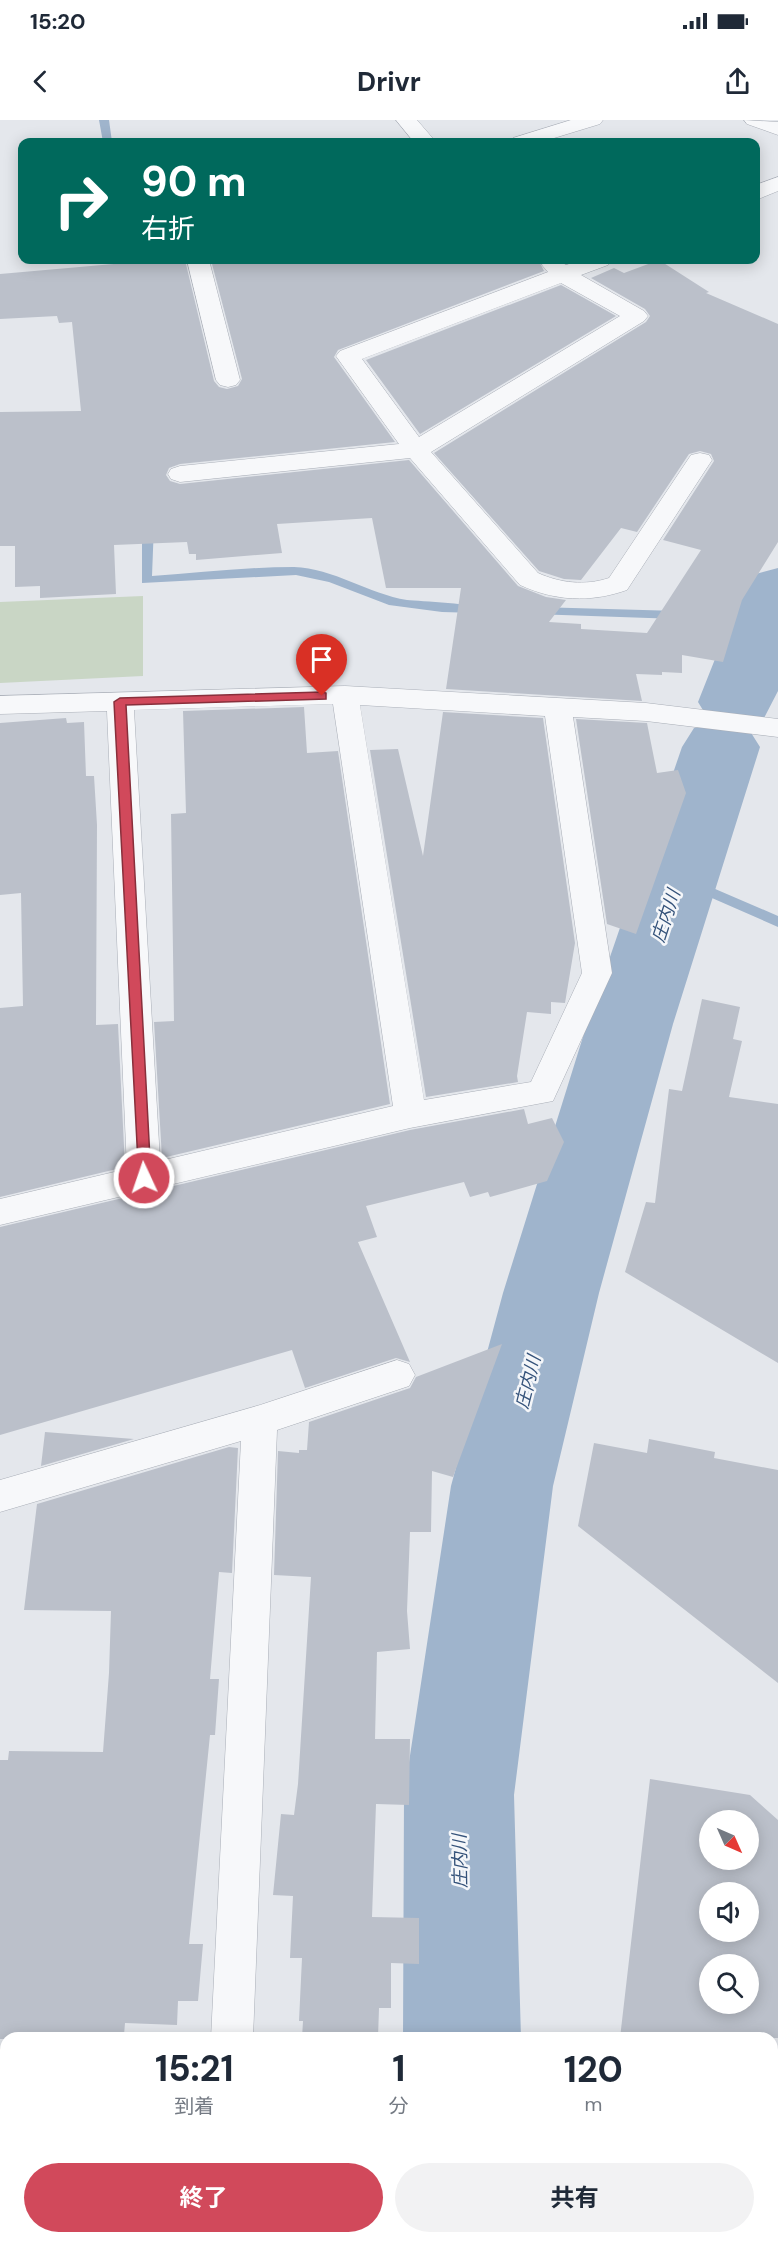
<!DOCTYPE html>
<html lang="ja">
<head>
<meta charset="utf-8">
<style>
	body { margin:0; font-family:"DM Sans","Noto Sans JP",sans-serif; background:#f2f2f3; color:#1f2937; height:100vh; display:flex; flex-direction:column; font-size:22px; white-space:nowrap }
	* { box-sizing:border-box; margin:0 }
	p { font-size:20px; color:#747a83 }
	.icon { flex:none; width:33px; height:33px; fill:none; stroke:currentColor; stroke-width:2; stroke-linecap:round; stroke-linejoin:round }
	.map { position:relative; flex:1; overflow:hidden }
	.panel { position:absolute; left:0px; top:1912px; width:778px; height:212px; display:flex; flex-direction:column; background:#fff; border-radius:18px 18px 0 0; box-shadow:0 3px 15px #0003 }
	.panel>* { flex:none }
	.banner { position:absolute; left:18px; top:18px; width:742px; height:126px; border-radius:12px; box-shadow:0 3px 15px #0003; background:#00695c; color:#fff; overflow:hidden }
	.needle { width:39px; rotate:135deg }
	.tools { position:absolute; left:699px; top:1690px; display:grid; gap:12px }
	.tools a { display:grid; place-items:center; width:60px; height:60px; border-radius:50%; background:#fff; box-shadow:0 3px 15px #0003; font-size:30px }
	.pin { position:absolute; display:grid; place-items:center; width:51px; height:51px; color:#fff; margin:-62px -26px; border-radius:50% 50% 50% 0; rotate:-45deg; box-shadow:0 0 6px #0007 }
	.pin .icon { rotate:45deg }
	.me { position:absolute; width:66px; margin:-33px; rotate:357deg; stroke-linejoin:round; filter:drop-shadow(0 0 4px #0008) }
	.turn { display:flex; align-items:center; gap:21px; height:126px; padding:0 24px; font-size:27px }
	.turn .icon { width:78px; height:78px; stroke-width:2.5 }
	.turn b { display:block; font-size:42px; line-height:51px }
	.eta { display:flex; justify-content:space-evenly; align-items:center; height:102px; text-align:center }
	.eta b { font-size:36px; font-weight:700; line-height:42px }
	.action { display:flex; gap:12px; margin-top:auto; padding:12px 24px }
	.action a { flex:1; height:69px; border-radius:36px; background:#d1495b; color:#fff; font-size:24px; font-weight:700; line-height:69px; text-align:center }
	.action a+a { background:#f2f2f3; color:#1f2937 }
	.status { display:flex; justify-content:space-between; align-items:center; height:42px; padding:0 30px; background:#fff; direction:ltr }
	.status svg { height:16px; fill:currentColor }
	header { display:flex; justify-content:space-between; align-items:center; height:78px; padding:0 24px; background:#fff; font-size:27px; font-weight:700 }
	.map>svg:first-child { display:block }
</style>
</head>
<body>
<div class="status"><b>15:20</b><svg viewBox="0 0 49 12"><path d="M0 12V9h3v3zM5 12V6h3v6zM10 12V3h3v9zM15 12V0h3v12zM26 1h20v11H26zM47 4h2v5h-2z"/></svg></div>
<header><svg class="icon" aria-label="back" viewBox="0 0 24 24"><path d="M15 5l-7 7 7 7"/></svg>Drivr<svg class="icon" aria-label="share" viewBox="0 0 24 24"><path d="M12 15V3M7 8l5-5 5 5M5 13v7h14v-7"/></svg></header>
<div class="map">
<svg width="778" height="2123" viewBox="0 0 778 2123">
	<rect width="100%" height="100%" fill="#e4e7ec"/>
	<path fill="#c9d6c5" d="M143,476V556L0,563V482Z"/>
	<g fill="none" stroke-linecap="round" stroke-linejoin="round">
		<path fill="#9fb4cc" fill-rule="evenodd" d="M99,0H109L112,22H103Z
			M148,400L154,404L152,456C199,453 247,447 294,447C333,448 369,474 407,480C420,481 478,484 483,489L477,493L442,492L389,485L329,462L296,455L142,463V404Z
			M537,487L678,491L684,495L678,499L533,494V488Z
			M716,496L762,519L764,522L758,526L754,525L712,503L710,500Z
			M678,753L778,796V807L673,761L671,758Z"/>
		<path fill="#9fb4cc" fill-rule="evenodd" d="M778,448V571L763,600L741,606L748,608L760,627L673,904L599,1173L553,1366L514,1675L521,1918H403L404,1675L451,1366L503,1173L587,904L682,627L694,608L716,602L709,600L698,582L742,471L752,455Z
			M403,2118H529V2123H403Z"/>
	</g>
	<path fill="#bbc0ca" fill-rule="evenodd" d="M159,140H185L214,261L219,267L227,269L238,266L242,259L211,140H536L540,143L544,151L338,230L334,237L395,322L180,344L169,348L166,355L170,361L180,364L409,340L518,466L546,477L566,480L549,502L581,504V509L647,513L701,430L663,420L714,341L711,334L700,331L689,334L637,412L621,408L581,460L564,459L539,451L434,333L646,202L650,196L645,189L591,158L614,148L624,153L659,140L709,172L706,173L778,204V422L742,480L723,542L682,535V553L662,552V555L636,554L642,581L446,569L461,468H386L372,398L277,404L282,433L196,440V434H189L187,422L114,425L116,474L40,478V466L15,467V426H0V292L81,291L72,202L59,203L57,196L0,199V154Z
		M561,165L616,196L420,314L366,240Z
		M304,587L307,633L338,631L390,984L162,1038L154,902L174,901L171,694L186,693L183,591Z
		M443,592L543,598L575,823L565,883L551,882V894L527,892L517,956L518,962L426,977L370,630L398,629L423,736Z
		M66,598L67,603L84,602L86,656H94L97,705L96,905L118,904L125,1047L0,1077V888L23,886L21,773L0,775V603Z
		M576,599L647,603L657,653L678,650L686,673L636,814L607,804Z
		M702,879L740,887L733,919L742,921L729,977L778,984V1243L625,1152L646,1082L655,1083L669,969L682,971Z
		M524,989L528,1004L552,998L564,1022L547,1061L490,1077L488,1072L470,1077L464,1062L366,1086L377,1117L358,1122L410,1242L396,1238L305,1268L292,1230L0,1315V1107L410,1010Z
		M502,1224L453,1357L432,1351L431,1412H410L407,1491L410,1529L377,1532L375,1619H410L409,1685L376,1684L372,1797L419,1798V1844L391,1843V1888H379L378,1918H302L303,1901H299L302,1838H290L293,1776L273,1775L281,1694L294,1695L298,1664L311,1457L274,1455L278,1331L299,1333V1330H307L309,1302L410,1268L416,1257Z
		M45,1312L134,1319L41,1346Z
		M649,1319L715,1332L714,1338L778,1350V1563L578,1406L594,1323L647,1333Z
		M229,1327L238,1328L232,1453L219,1452L210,1559H219L215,1615H210L189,1824H203L198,1881H178L177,1905L125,1903L124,1915L58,1913L57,1918L0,1919V1640H8L9,1631L103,1632L109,1553L111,1491L24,1490L37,1384Z
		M650,1659L750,1675L778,1700V1918H620ZM710,1701H748V1740H710ZM710,1773H748V1812H710ZM710,1845H748V1884H710Z"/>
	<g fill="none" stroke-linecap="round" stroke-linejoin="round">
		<g stroke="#a9aeb7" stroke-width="1">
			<path id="minor" d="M396,0H417L436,22H414Z
				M571,0H603L600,4L541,22H509L513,18Z
				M744,0L778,2V15L747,4Z
				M778,57V71L756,80V65Z
				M187,140H209L240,260L236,265L228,267L220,265L216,260Z
				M545,140H558L566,145L581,140H611L608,145L581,155L644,191L648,196L644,201L431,332L538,453C560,463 585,466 609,458L691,335L700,333L709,335L712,340L627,470C590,483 555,481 520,465L410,338L180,362L171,359L168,354L171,349L180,346L399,324L336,236L340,231L548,152L542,145ZM561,163L620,196L419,317L362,239Z
				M345,566L646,583L778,599V617L646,601L573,597L612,853L553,981L410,1008L0,1105V1079L127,1049L107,591L0,594V576ZM333,584L393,986L160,1041L134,590ZM360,585L545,596L582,853L531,962L424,980Z
				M397,1240L409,1244L415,1255L409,1266L277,1310L253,1918H211L241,1321L0,1392V1360L260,1285Z
				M200,2118H246V2123H200Z"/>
		</g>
		<use href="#minor" fill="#f7f8fa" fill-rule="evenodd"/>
	</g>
	<path fill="#d1495b" stroke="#882f3b" stroke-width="1.5" d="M322,572L326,573V579L126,585L151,1058L149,1062H139L114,582L120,578Z"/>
	<g text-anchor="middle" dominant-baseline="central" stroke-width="5" stroke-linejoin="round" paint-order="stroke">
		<g font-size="18" font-style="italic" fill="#34527a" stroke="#f4f6f9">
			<text transform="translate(666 796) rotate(-72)">庄内川</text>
			<text transform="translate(528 1262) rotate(-76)">庄内川</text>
			<text transform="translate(460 1741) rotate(-91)">庄内川</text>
		</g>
	</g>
</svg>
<div class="tools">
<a><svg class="needle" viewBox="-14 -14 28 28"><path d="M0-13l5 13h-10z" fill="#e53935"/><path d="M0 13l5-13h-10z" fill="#747a83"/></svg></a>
<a><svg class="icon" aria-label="sound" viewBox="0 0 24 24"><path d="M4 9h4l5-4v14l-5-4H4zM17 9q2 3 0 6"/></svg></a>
<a><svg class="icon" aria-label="search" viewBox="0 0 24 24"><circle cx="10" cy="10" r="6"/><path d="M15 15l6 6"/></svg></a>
</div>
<div class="pin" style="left:322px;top:576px;background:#d93025"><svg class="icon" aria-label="arrive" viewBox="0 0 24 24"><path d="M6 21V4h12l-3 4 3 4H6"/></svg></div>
<svg class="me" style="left:144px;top:1058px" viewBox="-20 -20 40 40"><circle r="17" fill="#d1495b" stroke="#fff" stroke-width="3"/><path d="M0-11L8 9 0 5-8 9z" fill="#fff"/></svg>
<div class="banner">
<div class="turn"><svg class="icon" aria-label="right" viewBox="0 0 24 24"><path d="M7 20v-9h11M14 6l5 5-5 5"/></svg><div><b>90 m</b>右折</div></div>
</div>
<section class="panel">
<div class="eta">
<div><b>15:21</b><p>到着</p></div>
<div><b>1</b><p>分</p></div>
<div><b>120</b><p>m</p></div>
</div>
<div class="action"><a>終了</a><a>共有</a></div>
</section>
</div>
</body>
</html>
